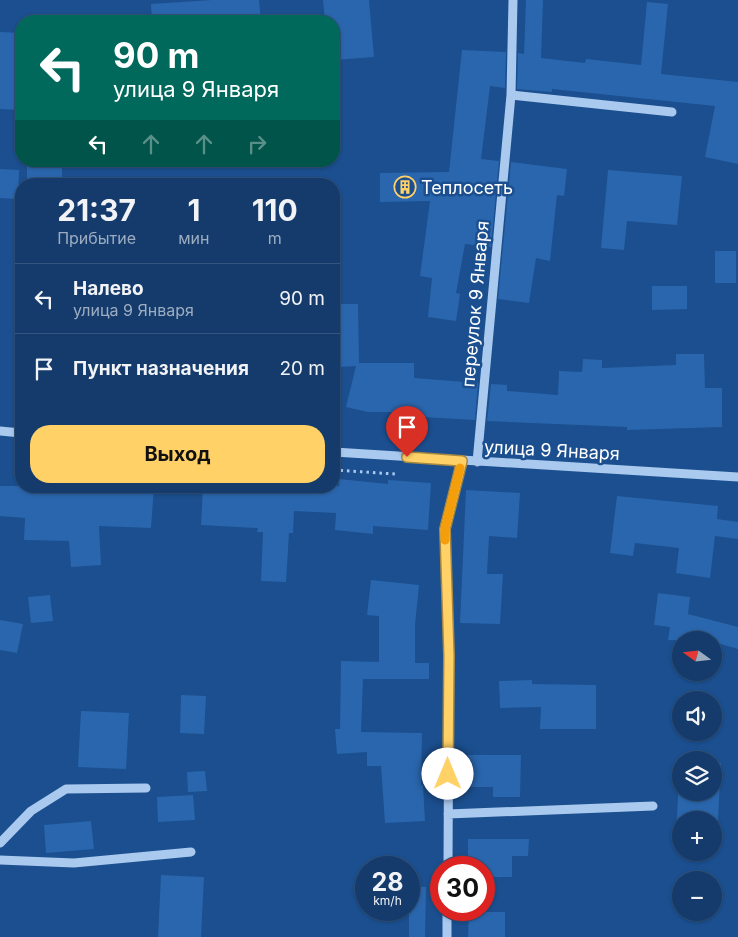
<!DOCTYPE html>
<html lang="ru">
<head>
<meta charset="utf-8">
<style>
	body { margin:0; font-family:Inter,sans-serif; background:#1d4271; color:#f1f3f6; height:100vh; display:flex; flex-direction:column; font-size:19px; white-space:nowrap }
	* { box-sizing:border-box; margin:0 }
	p { font-size:16px; color:#9dadc1 }
	.icon { flex:none; width:28px; height:28px; fill:none; stroke:currentColor; stroke-width:2; stroke-linecap:round; stroke-linejoin:round }
	.map { position:relative; flex:1; overflow:hidden }
	.sheet { position:absolute; left:15px; top:178px; width:325px; height:315px; display:flex; flex-direction:column; background:#143b6b; border-radius:20px; box-shadow:0 1px 4px #0004,0 0 0 1px #33557e }
	.sheet>* { flex:none }
	.banner { position:absolute; left:15px; top:15px; width:325px; height:152px; border-radius:20px; box-shadow:0 1px 4px #0004,0 0 0 1px #33557e; background:#00695c; color:#fff; overflow:hidden }
	.needle { width:32px; rotate:285deg }
	.buttons { position:absolute; left:672px; top:631px; display:grid; gap:10px }
	.buttons a { display:grid; place-items:center; width:50px; height:50px; border-radius:50%; background:#143b6b; box-shadow:0 1px 4px #0004,0 0 0 1px #33557e; font-size:25px }
	.speed { position:absolute; left:355px; top:856px; display:flex; gap:10px; font-size:25px; font-weight:700; text-align:center }
	.speed>* { display:grid; place-content:center; width:65px; height:65px; border-radius:50%; background:#143b6b; box-shadow:0 1px 4px #0004,0 0 0 1px #33557e; line-height:1 }
	.speed small { font-size:12px; font-weight:400 }
	.speed .limit { border:8px solid #d22; background:#fff; color:#111 }
	.pin { position:absolute; display:grid; place-items:center; width:42px; height:42px; color:#fff; margin:-51px -21px; border-radius:50% 50% 50% 0; rotate:-45deg; box-shadow:0 0 5px #0007 }
	.pin .icon { rotate:45deg }
	.me { position:absolute; width:55px; margin:-28px; rotate:0deg; stroke-linejoin:round; filter:drop-shadow(0 0 4px #0008) }
	.turn { display:flex; align-items:center; gap:18px; height:105px; padding:0 15px; font-size:22px }
	.turn .icon { width:65px; height:65px; stroke-width:2.5 }
	.turn b { display:block; font-size:35px; line-height:42px }
	.lanes { display:flex; align-items:center; height:48px; padding:0 15px; background:#0003; justify-content:center; gap:25px; direction:ltr }
	.lanes .off { opacity:.35 }
	.eta { display:flex; justify-content:space-evenly; align-items:center; height:85px; text-align:center }
	.eta b { font-size:30px; font-weight:700; line-height:35px }
	.primary-button { display:flex; gap:10px; margin-top:auto; padding:10px 15px }
	.primary-button a { flex:1; height:58px; border-radius:20px; background:#ffd166; color:#111; font-size:20px; font-weight:700; line-height:58px; text-align:center }
	ul { padding:0; list-style:none }
	li { display:flex; align-items:center; gap:15px; height:70px; padding:0 15px; border-top:1px solid #33557e }
	li div { flex:1 }
	li b { display:block; font-size:19px }
	li em { font-style:normal }
	.map>svg:first-child { display:block }
</style>
</head>
<body>
<div class="map">
<svg width="738" height="937" viewBox="0 0 738 937">
	<rect width="100%" height="100%" fill="#1b4f8f"/>
	<path fill="#2a66ad" d="M212,0H259L261,21H152L151,4Z
		M323,0H369L374,57L334,60V21H325Z
		M526,0H543L541,58L585,63L586,59L641,65L647,2L668,4L661,74L738,82V164L705,157L715,106L552,89V92L517,89L518,53L524,54Z
		M0,32L21,33V110L0,109Z
		M462,50L506,52L505,88L490,86L481,159L499,161L491,247L465,244L456,293L460,294L456,321L428,317L432,278L420,276L430,201L380,202V173L449,172Z
		M27,161H62V184H27Z
		M511,162L567,169L564,196L557,195L550,261L536,258L529,303L498,299Z
		M0,169L19,170L18,199L0,198Z
		M608,170L682,176L677,225L627,221L624,250L601,248Z
		M715,251H736V283H715Z
		M652,286H687V309L652,310Z
		M338,304H358L359,363H414V378L478,383L475,420L422,417L423,412H368L346,407L356,366L339,367Z
		M676,354H704L705,388H722V427L627,430V427L487,421L491,384L507,385V391L558,395L559,371L582,372L583,359L602,360V368L676,365Z
		M339,479L388,484V480L431,483L428,530L373,526V534L335,530L336,513L294,511L293,533H289L286,582L261,581L263,532H257L258,528L201,525L203,486H339Z
		M0,486H154L151,528L99,526L101,565L71,567L69,541L24,540L25,518L0,516Z
		M466,490L520,493L517,538L489,536L487,574H503L500,624L460,623Z
		M617,496L718,506L717,519L738,522V539L715,536L710,578L676,573L679,548L635,543L633,556L610,553Z
		M371,580L419,585L415,625V663H429V679H363L361,732L422,733L421,785H423L425,821L385,823L381,766H367V752L337,754L335,729H340L341,661L379,662V616L367,615Z
		M658,593L690,597L688,614L738,627V649L714,642V640H668L670,627L654,625Z
		M50,595L53,621L31,623L28,597Z
		M0,620L23,624L17,653L0,650Z
		M532,680V684L596,685V729H540L541,707L500,708L499,681Z
		M181,695L206,696L204,734L180,733Z
		M81,711L129,713L126,769L78,767Z
		M468,755H521L520,797H493V787H467Z
		M680,760L681,792H714V762L721,763L717,837H714V820H681V835L676,834Z
		M205,771L207,791L188,792L187,772Z
		M193,795L195,820L158,822L157,797Z
		M91,821L94,849L46,853L44,825Z
		M468,839H529L528,856H512V877H484V868H468Z
		M161,875L204,877L201,937H158Z
		M409,886L426,887L425,937H409Z
		M469,912H505V937H468Z"/>
	<g fill="none" stroke-linecap="round" stroke-linejoin="round">
		<path stroke="#a9c9ee" stroke-width="3" stroke-dasharray="2.5 4" stroke-linecap="butt" d="M334,470L395,474"/>
		<path stroke="#a9c9ee" stroke-width="9" d="M511,95L672,112
			M0,431L21,433
			M334,452L738,477
			M477,462L511,95L513,0
			M448,814L653,806
			M0,843L31,811L66,789L146,788
			M0,860L74,863L191,852
			M448,868L449,656L445,529L461,461
			M447,937V910"/>
	</g>
	<g fill="none" stroke-linecap="round" stroke-linejoin="round">
		<g stroke="#a68842" stroke-width="12">
			<path id="route" d="M407,457L462,461L445,529L449,656L448,774"/>
		</g>
		<use href="#route" stroke="#ffd166" stroke-width="9"/>
		<path stroke="#f59e0b" stroke-width="9" d="M445,540V529L460,468"/>
	</g>
	<defs>
		<g id="building-ring" transform="scale(1.125)"><circle r="9.5" fill="#1b4f8f" stroke="#ffd166" stroke-width="1.5"/><path d="M-4-6H4V6H1V3H-1V6H-4ZM-2.5-4.3h1.7v1.8h-1.7ZM.8-4.3h1.7v1.8H.8ZM-2.5-1h1.7V.8h-1.7ZM.8-1h1.7V.8H.8Z" fill="#ffd166"/></g>
	</defs>
	<g fill-rule="evenodd">
		<use href="#building-ring" x="405" y="187"/>
	</g>
	<g text-anchor="middle" dominant-baseline="central" stroke-width="5" stroke-linejoin="round" paint-order="stroke">
		<g font-size="18" fill="#fff" stroke="#1b4f8f" text-anchor="start">
			<text x="421" y="187">Теплосеть</text>
		</g>
		<g font-size="18" fill="#fff" stroke="#1b4f8f">
			<text transform="translate(475 304) rotate(-85)">переулок 9 Января</text>
			<text transform="translate(552 450) rotate(3)">улица 9 Января</text>
		</g>
	</g>
</svg>
<div class="buttons">
<a><svg class="needle" viewBox="-14 -14 28 28"><path d="M0-13l5 13h-10z" fill="#e53935"/><path d="M0 13l5-13h-10z" fill="#9dadc1"/></svg></a>
<a><svg class="icon" aria-label="sound" viewBox="0 0 24 24"><path d="M4 9h4l5-4v14l-5-4H4zM17 9q2 3 0 6"/></svg></a>
<a><svg class="icon" aria-label="layers" viewBox="0 0 24 24"><path d="M12 4l9 5-9 5-9-5zM3 14l9 5 9-5"/></svg></a>
<a>+</a>
<a>−</a>
</div>
<div class="speed"><div>28<small>km/h</small></div><div class="limit">30</div></div>
<div class="pin" style="left:407px;top:457px;background:#d93025"><svg class="icon" aria-label="arrive" viewBox="0 0 24 24"><path d="M6 21V4h12l-3 4 3 4H6"/></svg></div>
<svg class="me" style="left:448px;top:774px" viewBox="-20 -20 40 40"><circle r="19" fill="#fff"/><path d="M0-13L10 11 0 6-10 11z" fill="#ffd166"/></svg>
<div class="banner">
<div class="turn"><svg class="icon" aria-label="left" viewBox="0 0 24 24"><path d="M17 20v-9H6M10 6l-5 5 5 5"/></svg><div><b>90 m</b>улица 9 Января</div></div>
<div class="lanes"><svg class="icon" aria-label="left" viewBox="0 0 24 24"><path d="M17 20v-9H6M10 6l-5 5 5 5"/></svg><svg class="icon off" aria-label="ahead" viewBox="0 0 24 24"><path d="M12 20V5M6 11l6-6 6 6"/></svg><svg class="icon off" aria-label="ahead" viewBox="0 0 24 24"><path d="M12 20V5M6 11l6-6 6 6"/></svg><svg class="icon off" aria-label="right" viewBox="0 0 24 24"><path d="M7 20v-9h11M14 6l5 5-5 5"/></svg></div>
</div>
<section class="sheet">
<div class="eta">
<div><b>21:37</b><p>Прибытие</p></div>
<div><b>1</b><p>мин</p></div>
<div><b>110</b><p>m</p></div>
</div>
<ul>
<li><svg class="icon" aria-label="left" viewBox="0 0 24 24"><path d="M17 20v-9H6M10 6l-5 5 5 5"/></svg><div><b>Налево</b><p>улица 9 Января</p></div><em>90 m</em></li>
<li><svg class="icon" aria-label="arrive" viewBox="0 0 24 24"><path d="M6 21V4h12l-3 4 3 4H6"/></svg><div><b>Пункт назначения</b></div><em>20 m</em></li>
</ul>
<div class="primary-button"><a>Выход</a></div>
</section>
</div>
</body>
</html>
